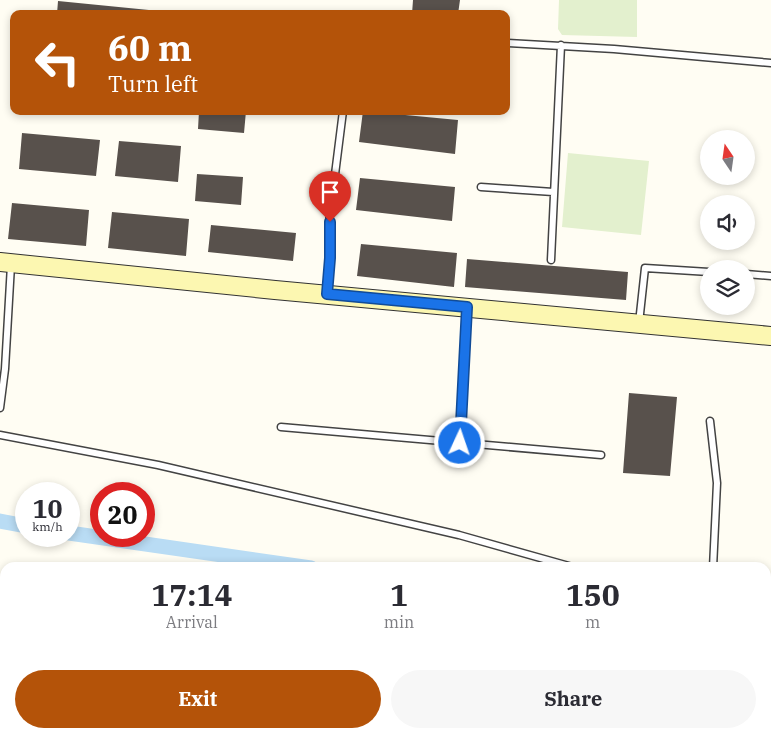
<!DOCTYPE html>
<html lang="en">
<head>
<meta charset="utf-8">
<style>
	body { margin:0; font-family:"IBM Plex Serif",serif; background:#f7f7f7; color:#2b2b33; height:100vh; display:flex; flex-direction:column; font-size:19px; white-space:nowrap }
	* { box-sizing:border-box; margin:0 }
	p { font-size:16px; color:#7c7c81 }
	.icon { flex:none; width:28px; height:28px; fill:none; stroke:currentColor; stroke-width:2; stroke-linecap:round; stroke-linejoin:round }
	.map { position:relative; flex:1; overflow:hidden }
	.side { position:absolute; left:0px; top:562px; width:771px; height:176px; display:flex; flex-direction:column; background:#fff; border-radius:15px 15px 0 0; box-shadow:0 2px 8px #0003 }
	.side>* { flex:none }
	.banner { position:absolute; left:10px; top:10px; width:500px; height:105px; border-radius:10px; box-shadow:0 2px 8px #0003; background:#b45309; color:#fff; overflow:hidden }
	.needle { width:32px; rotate:347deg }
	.tools { position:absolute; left:700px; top:130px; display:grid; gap:10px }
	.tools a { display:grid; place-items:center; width:55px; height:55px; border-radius:50%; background:#fff; box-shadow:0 2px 8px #0003; font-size:25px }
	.speed { position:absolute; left:15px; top:482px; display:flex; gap:10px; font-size:25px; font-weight:700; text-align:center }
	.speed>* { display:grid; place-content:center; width:65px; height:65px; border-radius:50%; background:#fff; box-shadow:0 2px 8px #0003; line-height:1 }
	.speed small { font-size:12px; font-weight:400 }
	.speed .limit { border:8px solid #d22; background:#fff; color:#111 }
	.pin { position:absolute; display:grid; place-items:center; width:42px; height:42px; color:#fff; margin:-51px -21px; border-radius:50% 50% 50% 0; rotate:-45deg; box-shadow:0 0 5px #0007 }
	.pin .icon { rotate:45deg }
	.me { position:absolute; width:55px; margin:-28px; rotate:3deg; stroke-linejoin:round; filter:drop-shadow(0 0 4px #0008) }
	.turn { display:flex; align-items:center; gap:18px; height:105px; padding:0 15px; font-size:22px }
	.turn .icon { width:65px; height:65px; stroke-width:2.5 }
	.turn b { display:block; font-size:35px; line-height:42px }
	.eta { display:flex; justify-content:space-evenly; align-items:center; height:85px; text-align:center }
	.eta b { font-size:30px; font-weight:800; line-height:35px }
	.primary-button { display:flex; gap:10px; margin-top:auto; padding:10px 15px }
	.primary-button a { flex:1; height:58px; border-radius:30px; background:#b45309; color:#fff; font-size:20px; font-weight:800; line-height:58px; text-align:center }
	.primary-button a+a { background:#f7f7f7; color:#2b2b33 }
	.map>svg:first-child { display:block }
</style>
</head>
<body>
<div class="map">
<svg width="771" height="738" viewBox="0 0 771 738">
	<rect width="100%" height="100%" fill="#fffdf3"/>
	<path fill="#e3f0ce" d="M559,0H637V37L562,35L558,29Z
		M568,153L649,161L641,235L562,227Z"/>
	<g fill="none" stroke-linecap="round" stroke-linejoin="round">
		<path stroke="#b9dcf4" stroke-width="15" d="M0,521L26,526
			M69,533L311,568
			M766,726L771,727"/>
	</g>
	<path fill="#58514c" d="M413,0H460L458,14H412Z
		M58,1L169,12V14H57Z
		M199,111H246L244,133L198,129Z
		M363,111L458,120L455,154L359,142Z
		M22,133L100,140L96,176L19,169Z
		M119,141L181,146L178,182L115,176Z
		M197,174L243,177L241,205L195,201Z
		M360,178L455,187L452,221L356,210Z
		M12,203L89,210L86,246L8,239Z
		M112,212L189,219L186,256L108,248Z
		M211,225L296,233L293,261L208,252Z
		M361,244L457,253L454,287L357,276Z
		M467,259L628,272L626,300L465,287Z
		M629,393L677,397L670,476L623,473Z"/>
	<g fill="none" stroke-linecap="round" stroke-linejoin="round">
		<g stroke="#434343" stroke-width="9">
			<path id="lane" d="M506,43L614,49L771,63
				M481,187L553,192
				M551,260L561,45
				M746,274L771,276
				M327,293L330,258L329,222L343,111
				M639,323L645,268L709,272
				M0,408L5,369L11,265
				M710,421L717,483L713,568
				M281,427L601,455
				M0,435L158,465L459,535L576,568
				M460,443L467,309
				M766,619L771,620"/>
		</g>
		<g stroke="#323232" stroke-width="20">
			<path id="secondary" d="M0,262L275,290L771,336"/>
		</g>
		<use href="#lane" stroke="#fff" stroke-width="6"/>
		<use href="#secondary" stroke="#fcf7b1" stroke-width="18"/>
	</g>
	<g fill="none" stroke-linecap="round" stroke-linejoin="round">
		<g stroke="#114b97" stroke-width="12">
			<path id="route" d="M330,222V258L327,294L467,307L460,443"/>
		</g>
		<use href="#route" stroke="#1a73e8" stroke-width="9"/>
	</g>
</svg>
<div class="tools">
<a><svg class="needle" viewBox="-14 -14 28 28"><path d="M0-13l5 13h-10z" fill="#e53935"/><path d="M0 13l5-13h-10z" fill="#7c7c81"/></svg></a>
<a><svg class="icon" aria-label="sound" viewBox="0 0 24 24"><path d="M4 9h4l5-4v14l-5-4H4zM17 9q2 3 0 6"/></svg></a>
<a><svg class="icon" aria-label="layers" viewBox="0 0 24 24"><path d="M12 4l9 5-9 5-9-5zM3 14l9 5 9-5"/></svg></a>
</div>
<div class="speed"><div>10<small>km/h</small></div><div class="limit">20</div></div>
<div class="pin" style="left:330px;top:222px;background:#d93025"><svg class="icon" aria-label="arrive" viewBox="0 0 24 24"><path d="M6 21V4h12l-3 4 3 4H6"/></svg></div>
<svg class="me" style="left:460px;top:443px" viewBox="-20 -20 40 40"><circle r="17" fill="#1a73e8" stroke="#fff" stroke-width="3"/><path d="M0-11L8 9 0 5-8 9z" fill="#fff"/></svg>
<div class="banner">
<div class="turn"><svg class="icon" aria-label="left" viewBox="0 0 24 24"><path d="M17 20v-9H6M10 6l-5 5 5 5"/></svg><div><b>60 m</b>Turn left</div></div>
</div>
<section class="side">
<div class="eta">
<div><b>17:14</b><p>Arrival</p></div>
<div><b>1</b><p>min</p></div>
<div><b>150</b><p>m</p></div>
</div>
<div class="primary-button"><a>Exit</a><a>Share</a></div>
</section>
</div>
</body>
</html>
